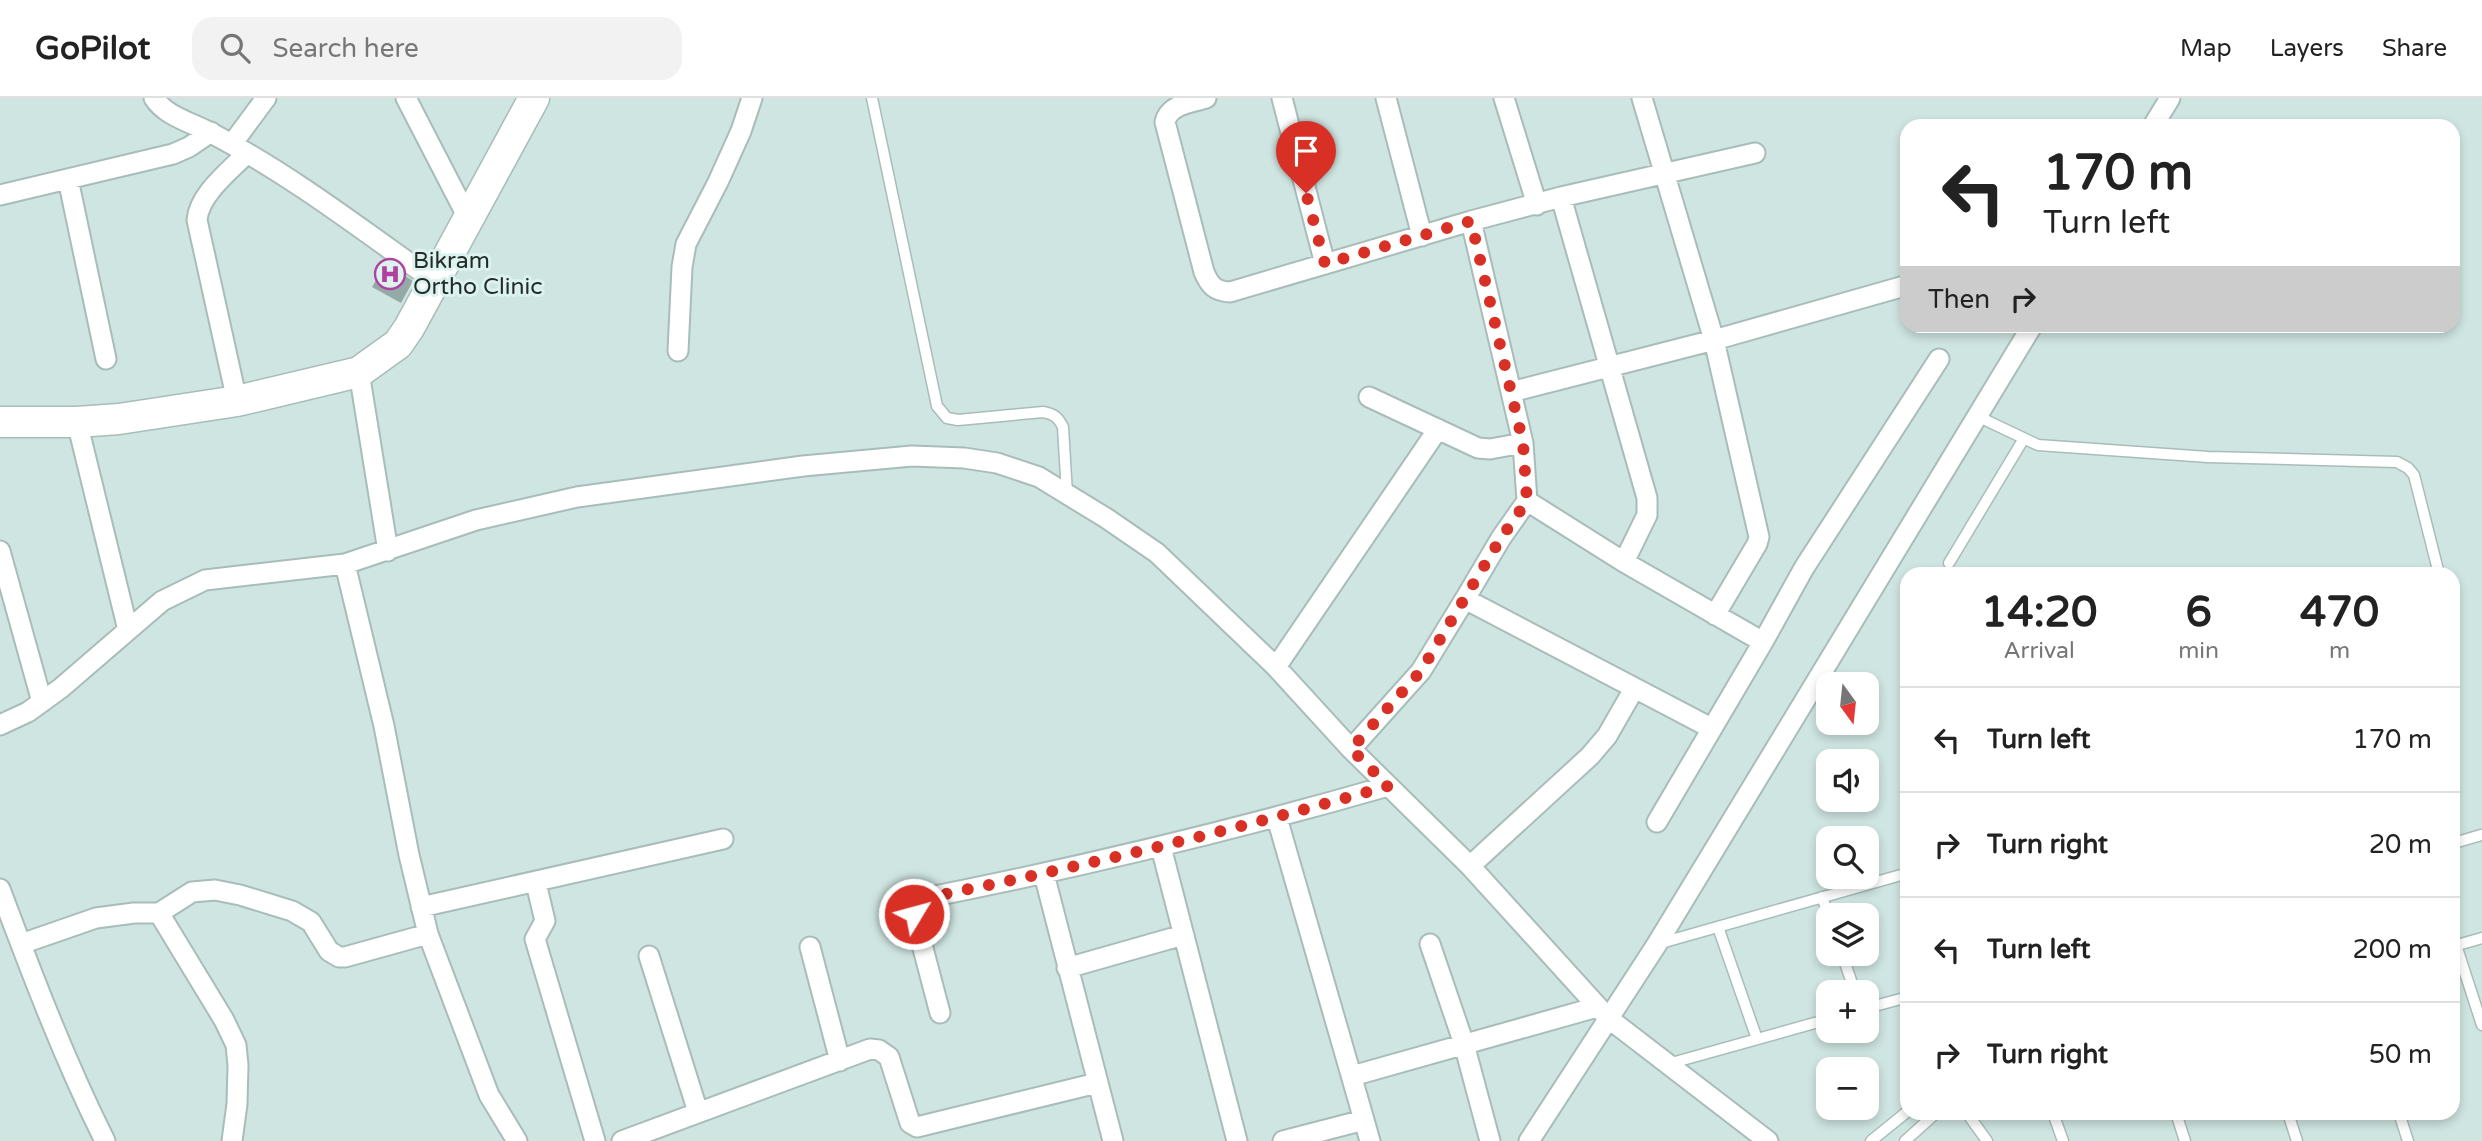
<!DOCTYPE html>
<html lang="en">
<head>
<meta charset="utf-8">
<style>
	body { margin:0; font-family:"Varela Round",sans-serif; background:#f2f2f2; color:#222; height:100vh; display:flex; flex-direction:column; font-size:26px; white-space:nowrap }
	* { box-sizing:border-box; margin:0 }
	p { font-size:23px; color:#767676 }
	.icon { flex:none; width:38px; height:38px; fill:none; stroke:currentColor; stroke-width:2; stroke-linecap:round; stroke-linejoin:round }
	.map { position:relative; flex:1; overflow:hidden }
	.side { position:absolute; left:1900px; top:469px; width:560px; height:553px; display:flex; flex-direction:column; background:#fff; border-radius:21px; box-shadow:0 4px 10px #0003 }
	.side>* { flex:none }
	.hud { position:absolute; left:1900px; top:21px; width:560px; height:214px; border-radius:21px; box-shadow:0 4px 10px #0003; background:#fff; color:#222; overflow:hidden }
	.needle { width:46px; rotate:165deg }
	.tools { position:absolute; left:1816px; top:574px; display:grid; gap:14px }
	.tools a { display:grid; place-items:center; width:63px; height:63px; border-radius:14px; background:#fff; box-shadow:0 4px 10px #0003; font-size:35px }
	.pin { position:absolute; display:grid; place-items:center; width:60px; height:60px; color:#fff; margin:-72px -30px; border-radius:50% 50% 50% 0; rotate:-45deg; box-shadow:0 0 7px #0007 }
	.pin .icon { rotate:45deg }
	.me { position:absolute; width:77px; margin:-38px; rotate:53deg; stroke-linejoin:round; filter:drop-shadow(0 0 5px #0008) }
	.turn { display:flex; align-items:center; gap:24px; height:147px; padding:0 28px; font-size:32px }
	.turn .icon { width:91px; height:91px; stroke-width:2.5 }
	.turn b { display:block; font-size:49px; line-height:60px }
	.then { display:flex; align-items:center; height:66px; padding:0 28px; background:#0003; gap:14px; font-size:26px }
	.eta { display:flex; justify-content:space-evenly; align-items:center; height:119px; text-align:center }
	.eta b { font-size:42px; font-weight:800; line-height:49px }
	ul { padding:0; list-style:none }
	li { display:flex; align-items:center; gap:21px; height:105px; padding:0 28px; border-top:2px solid #e0e0e0 }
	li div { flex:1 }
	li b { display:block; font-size:26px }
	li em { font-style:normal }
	header { display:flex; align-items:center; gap:42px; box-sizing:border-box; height:98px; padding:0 35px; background:#fff; border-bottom:2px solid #e0e0e0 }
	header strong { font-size:33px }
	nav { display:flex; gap:38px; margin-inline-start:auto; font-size:24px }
	.search { width:490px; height:63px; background:#f2f2f2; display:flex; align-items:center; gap:18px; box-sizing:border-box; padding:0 24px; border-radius:21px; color:#767676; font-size:26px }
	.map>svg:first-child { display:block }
</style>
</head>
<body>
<header>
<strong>GoPilot</strong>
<div class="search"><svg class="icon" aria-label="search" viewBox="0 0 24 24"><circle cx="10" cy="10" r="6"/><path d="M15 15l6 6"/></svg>Search here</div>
<nav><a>Map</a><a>Layers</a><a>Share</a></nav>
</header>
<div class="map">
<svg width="2482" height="1043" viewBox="0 0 2482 1043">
	<rect width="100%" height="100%" fill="#cfe5e1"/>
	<path fill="#95aaa6" d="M386,165L413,183L401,205L372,189Z"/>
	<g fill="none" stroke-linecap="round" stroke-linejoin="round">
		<g stroke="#a8bdb9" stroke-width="13">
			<path id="service" d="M872,0L937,308L947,320L958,322L1043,314C1054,316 1058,319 1063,329L1067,396
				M1977,318L2038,347L2208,359L2397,364L2408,370L2414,377L2439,476
				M1949,465L2023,342
				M2454,745L2481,737
				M1822,799L1829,818
				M1718,829L1757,941
				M1661,845L1908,775
				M2456,847L2482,927
				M2454,848L2482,840
				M1842,856L1855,894
				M1867,910L1908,899
				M1668,966L1829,921
				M1967,1015L1987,1043
				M2053,1015L2063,1043
				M2176,1015L2185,1043
				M2288,1015L2297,1043
				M2399,1015L2408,1043
				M1871,1043L1908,1013
				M1905,1043L1936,1015"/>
		</g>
		<g stroke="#a8bdb9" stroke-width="23">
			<path id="minor" d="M154,0C166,19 194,25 213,36C291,77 361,131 433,182
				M406,0L468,120
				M1206,0C1191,5 1169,6 1165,24L1204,174C1210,188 1215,193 1230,194L1471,123
				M1282,0L1325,166
				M1386,0L1422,138
				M1504,0L1537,107
				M2153,28L2170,0
				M232,46L266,0
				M68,81L106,261
				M0,97L173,56L189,49L211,34
				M1561,99L1647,400V417L1624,464
				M678,253L682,169L686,146L718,84L741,33L752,0
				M359,274L388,453
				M1511,294L1714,242L1642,0
				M1369,299L1478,350L1490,351L1523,345
				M237,303L197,122C199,96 230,73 247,55
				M77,324L128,532
				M1527,403L1624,464L1763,544
				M0,453L42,604
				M345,466L384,628L409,757L428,836L489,997L517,1043
				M1715,517L1757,446L1759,439L1714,242L1908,187
				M1276,569L1438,331
				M0,627L28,614L61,590L162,503L205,482L345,466L476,422L577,399L803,368L912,358L964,360L997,365L1039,379L1106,420L1157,455L1276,569L1351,651L1470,768L1608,920L1768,1043
				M1711,630L1465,501L1501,440L1527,403L1523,345L1471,123L1561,99L1755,55
				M1351,651L1421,573L1465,501
				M1277,720L1364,1022L1283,1043
				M1657,724L1763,544L1804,470L1939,261
				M1161,749L1237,1043
				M1470,768L1590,658L1607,638L1634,591
				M1044,776L1113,1043
				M536,785L545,823L535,841L595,1043
				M0,791C32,876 64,961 105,1043
				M421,809L723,741
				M159,815L224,922L236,947L238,967L237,1006L232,1043
				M21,846L96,820L134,815H159L192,794L215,792L240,797L292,813L311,824L329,853L339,859H345L428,836
				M1430,846L1464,946L1490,1043
				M810,849L840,963
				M649,858L698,1014
				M1067,870L1183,837
				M940,915L914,816C913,807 917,804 925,800C1081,769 1235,732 1388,688
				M1352,978L1597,909
				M1364,1022L1370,1043
				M622,1043L870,951L879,952L889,959L910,1025L917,1029L1097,985
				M1529,1043L1657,846L2032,228"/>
		</g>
		<g stroke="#a8bdb9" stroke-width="33">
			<path id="primary" d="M0,324H77L119,321L237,303L359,274L398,246L409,230L534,0"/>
		</g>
		<use href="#service" stroke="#fff" stroke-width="10"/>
		<use href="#minor" stroke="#fff" stroke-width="19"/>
		<use href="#primary" stroke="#fff" stroke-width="30"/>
	</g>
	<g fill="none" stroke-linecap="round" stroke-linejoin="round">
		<path stroke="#d93025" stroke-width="12" stroke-dasharray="0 21.6" d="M914,816V809L925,800C1081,769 1235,732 1388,688L1351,651L1421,573L1501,440L1527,403L1523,345L1471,123L1325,166L1306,95"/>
	</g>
	<defs>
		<g id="hospital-ring" transform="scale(1.575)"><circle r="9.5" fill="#dcf2ee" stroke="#af42a1" stroke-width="1.5"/><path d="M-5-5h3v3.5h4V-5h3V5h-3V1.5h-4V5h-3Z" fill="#af42a1"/></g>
	</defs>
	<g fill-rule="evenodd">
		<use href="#hospital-ring" x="390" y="176"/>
	</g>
	<g text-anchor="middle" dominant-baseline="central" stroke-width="6" stroke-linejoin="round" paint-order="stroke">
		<g font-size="23" fill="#232c2a" stroke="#dcf2ee" text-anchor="start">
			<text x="413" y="163">Bikram<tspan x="413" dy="26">Ortho Clinic</tspan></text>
		</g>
	</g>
</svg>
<div class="tools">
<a><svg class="needle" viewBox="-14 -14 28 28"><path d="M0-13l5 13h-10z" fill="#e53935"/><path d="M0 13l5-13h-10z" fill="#767676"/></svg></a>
<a><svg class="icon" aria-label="sound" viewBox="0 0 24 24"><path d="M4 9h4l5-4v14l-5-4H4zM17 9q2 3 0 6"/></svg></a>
<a><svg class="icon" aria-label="search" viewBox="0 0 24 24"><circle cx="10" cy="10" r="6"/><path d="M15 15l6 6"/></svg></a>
<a><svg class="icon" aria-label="layers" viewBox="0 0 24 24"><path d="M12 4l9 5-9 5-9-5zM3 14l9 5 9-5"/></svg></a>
<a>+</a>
<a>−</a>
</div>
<div class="pin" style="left:1306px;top:95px;background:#d93025"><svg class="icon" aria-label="arrive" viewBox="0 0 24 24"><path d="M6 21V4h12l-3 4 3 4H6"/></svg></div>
<svg class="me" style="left:914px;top:816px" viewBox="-20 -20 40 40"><circle r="17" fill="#d93025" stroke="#fff" stroke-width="3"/><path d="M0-11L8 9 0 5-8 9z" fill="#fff"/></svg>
<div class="hud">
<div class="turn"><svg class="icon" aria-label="left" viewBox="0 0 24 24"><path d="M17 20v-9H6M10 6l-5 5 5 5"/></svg><div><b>170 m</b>Turn left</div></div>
<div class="then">Then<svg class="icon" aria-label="right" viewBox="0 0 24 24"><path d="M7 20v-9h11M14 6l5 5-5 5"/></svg></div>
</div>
<section class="side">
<div class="eta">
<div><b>14:20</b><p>Arrival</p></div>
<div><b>6</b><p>min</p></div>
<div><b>470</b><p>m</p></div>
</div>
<ul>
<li><svg class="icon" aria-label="left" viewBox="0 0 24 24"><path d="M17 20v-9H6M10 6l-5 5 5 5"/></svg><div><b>Turn left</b></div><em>170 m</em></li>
<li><svg class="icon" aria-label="right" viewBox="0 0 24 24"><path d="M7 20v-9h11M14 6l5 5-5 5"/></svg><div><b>Turn right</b></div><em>20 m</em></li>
<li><svg class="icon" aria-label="left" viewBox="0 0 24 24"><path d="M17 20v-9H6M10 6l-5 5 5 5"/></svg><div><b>Turn left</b></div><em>200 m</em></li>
<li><svg class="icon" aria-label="right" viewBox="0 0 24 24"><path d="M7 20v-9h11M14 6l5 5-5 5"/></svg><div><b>Turn right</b></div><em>50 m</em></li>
</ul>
</section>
</div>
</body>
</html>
